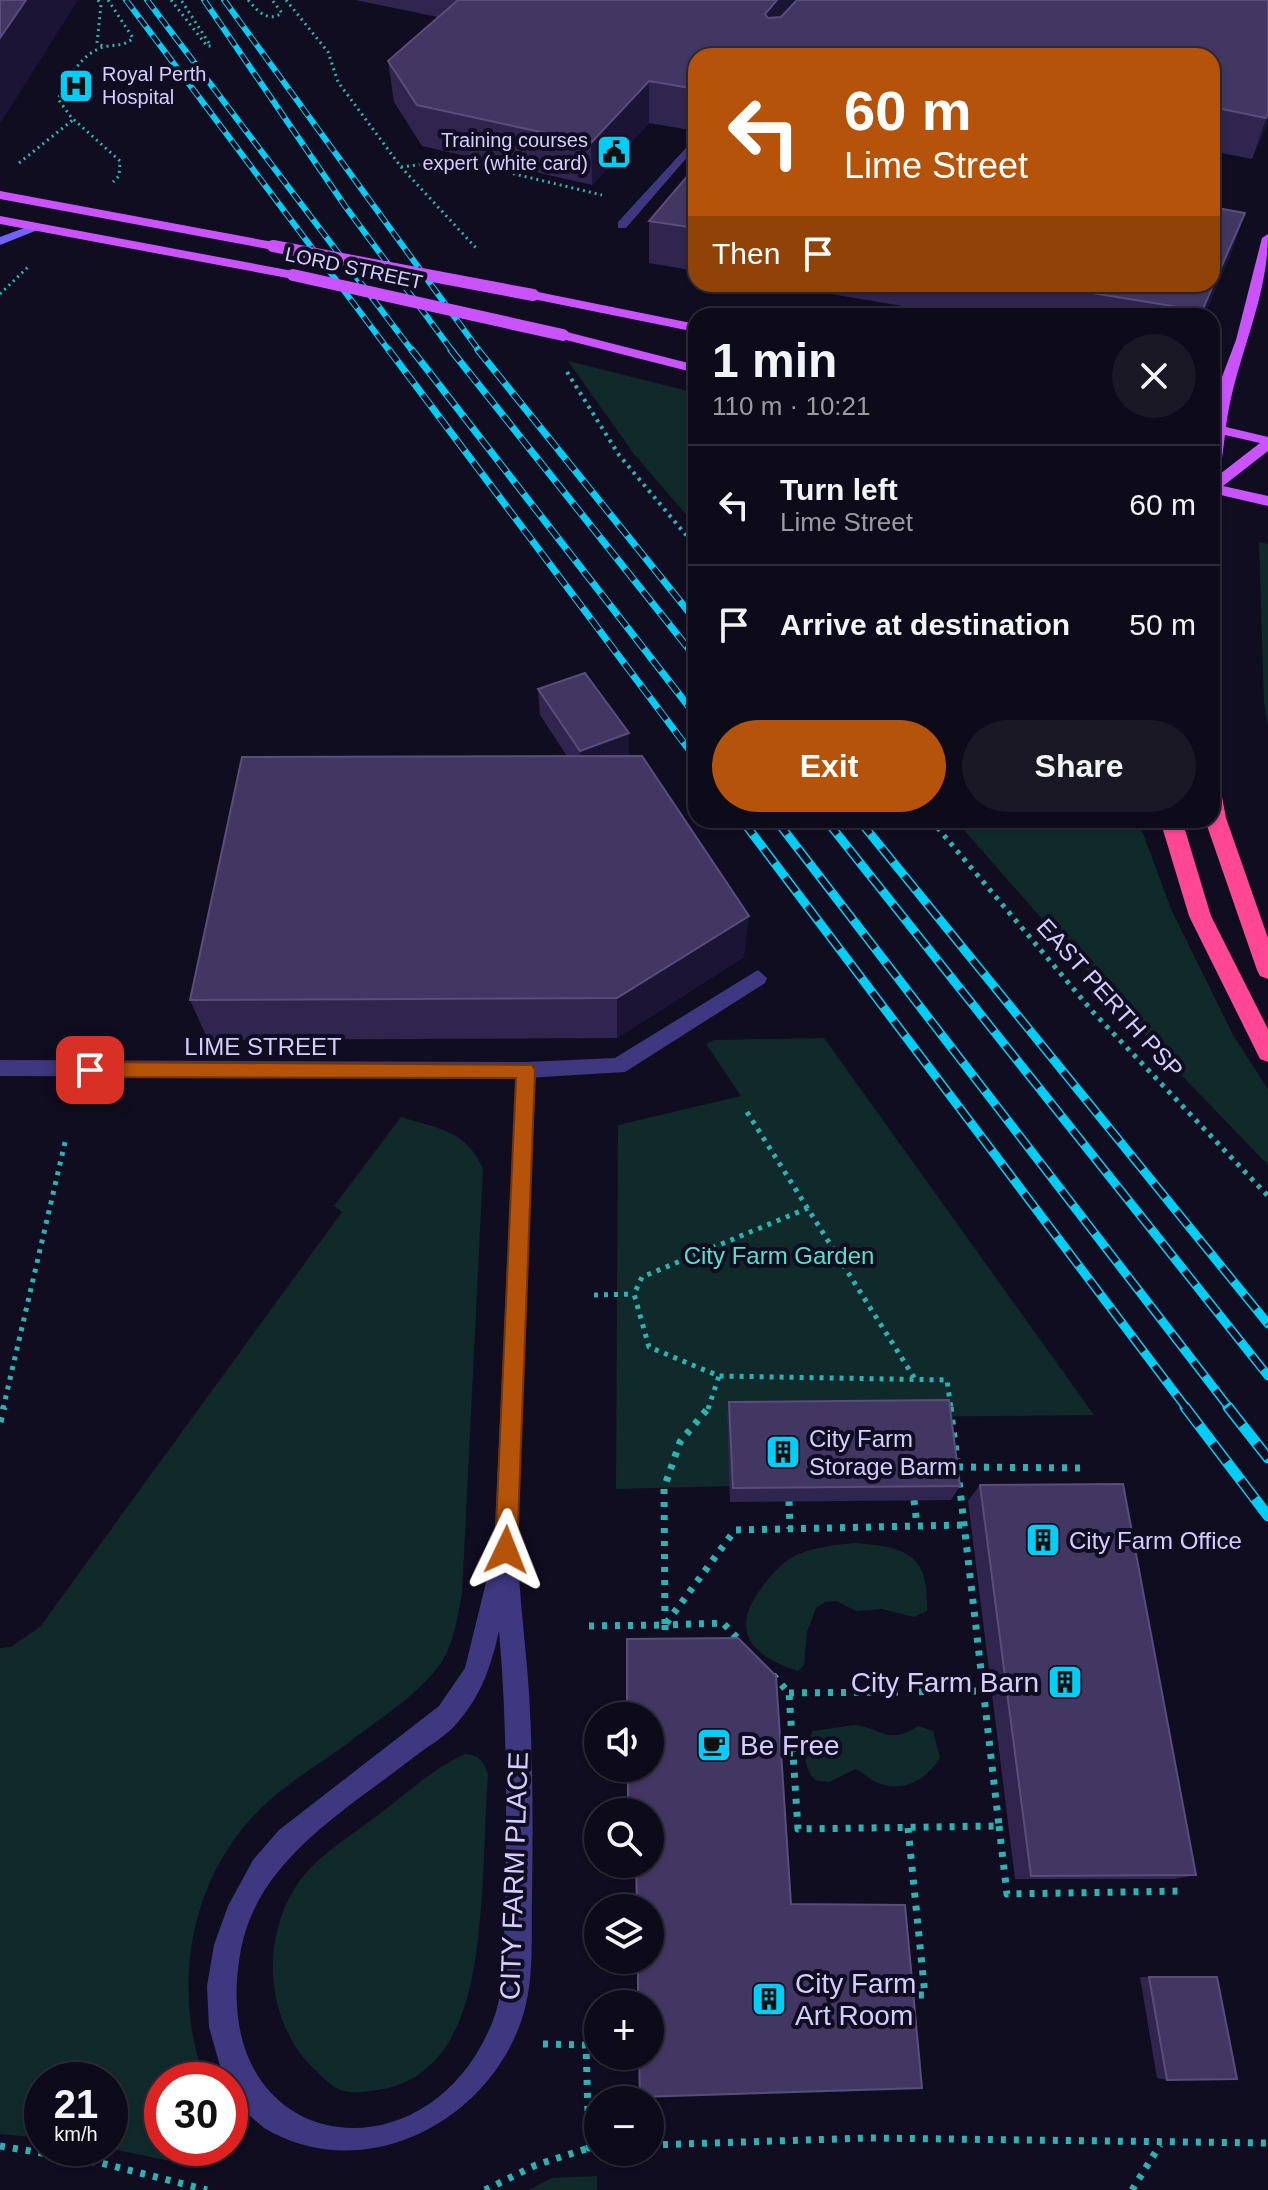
<!DOCTYPE html>
<html lang="en">
<head>
<meta charset="utf-8">
<style>
	body { margin:0; font-family:Helvetica,sans-serif; background:#1b1826; color:#f1f3f6; height:100vh; display:flex; flex-direction:column; font-size:30px; white-space:nowrap }
	* { box-sizing:border-box; margin:0 }
	p { font-size:26px; color:#9a9aa2 }
	.icon { flex:none; width:44px; height:44px; fill:none; stroke:currentColor; stroke-width:2; stroke-linecap:round; stroke-linejoin:round }
	.map { position:relative; flex:1; overflow:hidden }
	.details { position:absolute; left:688px; top:308px; width:532px; height:520px; display:flex; flex-direction:column; background:#0d0a19; border-radius:24px; box-shadow:0 2px 6px #0004,0 0 0 2px #2d2b38 }
	.details>* { flex:none }
	.top-card { position:absolute; left:688px; top:48px; width:532px; height:244px; border-radius:24px; box-shadow:0 2px 6px #0004,0 0 0 2px #2d2b38; background:#b45309; color:#fff; overflow:hidden }
	.fabs { position:absolute; left:584px; top:1702px; display:grid; gap:16px }
	.fabs a { display:grid; place-items:center; width:80px; height:80px; border-radius:50%; background:#0d0a19; box-shadow:0 2px 6px #0004,0 0 0 2px #2d2b38; font-size:40px }
	.speed { position:absolute; left:24px; top:2062px; display:flex; gap:16px; font-size:40px; font-weight:700; text-align:center }
	.speed>* { display:grid; place-content:center; width:104px; height:104px; border-radius:50%; background:#0d0a19; box-shadow:0 2px 6px #0004,0 0 0 2px #2d2b38; line-height:1 }
	.speed small { font-size:20px; font-weight:400 }
	.speed .limit { border:12px solid #d22; background:#fff; color:#111 }
	.pin { position:absolute; display:grid; place-items:center; width:68px; height:68px; color:#fff; margin:-34px; border-radius:16px; box-shadow:0 4px 12px #0006 }
	.me { position:absolute; width:88px; margin:-44px; rotate:2deg; stroke-linejoin:round; filter:drop-shadow(0 0 6px #0008) }
	.turn { display:flex; align-items:center; gap:28px; height:168px; padding:0 24px; font-size:36px }
	.turn .icon { width:104px; height:104px; stroke-width:2.5 }
	.turn b { display:block; font-size:56px; line-height:68px }
	.then { display:flex; align-items:center; height:76px; padding:0 24px; background:#0003; gap:16px; font-size:30px }
	.round { display:grid; place-items:center; flex:none; width:84px; height:84px; border-radius:42px; background:#1b1826 }
	.overview { display:flex; align-items:center; justify-content:space-between; height:136px; padding:0 24px }
	h1 { font-size:48px; font-weight:700; line-height:60px }
	.action { display:flex; gap:16px; margin-top:auto; padding:16px 24px }
	.action a { flex:1; height:92px; border-radius:48px; background:#b45309; color:#fff; font-size:32px; font-weight:700; line-height:92px; text-align:center }
	.action a+a { background:#1b1826; color:#f1f3f6 }
	ul { padding:0; list-style:none }
	li { display:flex; align-items:center; gap:24px; height:120px; padding:0 24px; border-top:2px solid #2d2b38 }
	li div { flex:1 }
	li b { display:block; font-size:30px }
	li em { font-style:normal }
	.map>svg:first-child { display:block }
</style>
</head>
<body>
<div class="map">
<svg width="1268" height="2190" viewBox="0 0 1268 2190">
	<rect width="100%" height="100%" fill="#110d21"/>
	<path fill="#102a2b" d="M568,361L696,393V526L634,454Z
		M1259,542L1268,544V727L1264,702Z
		M955,820H1138L1171,909L1233,1035L1268,1089V1165L1163,1056Z
		M824,1038L1094,1415L727,1419L730,1486L616,1489L618,1125L741,1096L706,1044L714,1040Z
		M401,1117C439,1129 466,1130 483,1169L462,1594C457,1617 454,1644 441,1663C417,1696 380,1718 348,1743C318,1765 282,1786 256,1813C188,1884 172,1990 205,2080H162V2148H192L184,2164L108,2148L110,2080H42V2138L0,2134V1648L11,1647L40,1627L342,1212L334,1206Z
		M855,1543C907,1547 929,1554 927,1611L914,1617L882,1609L856,1611L836,1601L825,1602L816,1608L807,1632L804,1665L798,1671C751,1656 728,1630 763,1586C771,1575 782,1563 794,1556C814,1547 834,1545 855,1543Z
		M854,1725C883,1728 887,1746 918,1726L933,1731L940,1758C926,1779 905,1793 878,1783C870,1780 864,1773 856,1769L829,1782L815,1780C802,1766 803,1747 813,1731Z
		M465,1754C479,1755 483,1761 488,1774C483,1842 485,1946 464,2008C450,2051 423,2084 377,2090C366,2092 352,2094 341,2090C331,2087 321,2075 313,2068C262,2017 260,1929 305,1874C326,1850 356,1832 381,1813C407,1793 434,1768 465,1754Z
		M597,2176V2190H529L552,2178Z"/>
	<g fill="none" stroke-linecap="round" stroke-linejoin="round">
		<path stroke="#2cb2b3" stroke-width="3" stroke-dasharray="2 4" stroke-linecap="butt" d="M98,0L101,5L97,43L103,46
			M108,0L133,38C124,47 115,44 103,47C78,56 70,78 58,99L71,117L120,161L119,176L113,182
			M171,0L207,46H211L181,0
			M248,0C258,11 267,23 282,13L272,0
			M286,0L328,52L338,82L401,167L476,248
			M19,163L74,119
			M401,167L456,160L602,195
			M0,294L28,267"/>
		<path stroke="#2cb2b3" stroke-width="4" stroke-dasharray="3 5" stroke-linecap="butt" d="M567,372L619,455L696,547"/>
		<path stroke="#2cb2b3" stroke-width="5" stroke-dasharray="4 6" stroke-linecap="butt" d="M931,820L1093,1012L1268,1196
			M747,1112L915,1379
			M808,1208L642,1277L634,1294L649,1347L719,1376L947,1380L951,1409
			M594,1295L634,1294
			M3,1409L66,1138
			M708,1409L719,1376"/>
		<path stroke="#2cb2b3" stroke-width="7" stroke-dasharray="5 8" stroke-linecap="butt" d="M950,1407L957,1459
			M0,1422L4,1407
			M958,1467L1084,1468
			M914,1500L917,1525
			M789,1501L790,1529
			M665,1624L664,1488L680,1442L709,1407
			M589,1626L665,1625L735,1530L964,1525
			M665,1643V1625L723,1623L741,1642
			M773,1675L789,1693L798,1829L999,1826L959,1481
			M789,1693L984,1691
			M775,1752L794,1753
			M999,1826L1007,1894L1184,1891
			M908,1828L925,1995H910
			M543,2044L586,2045L589,2148L598,2147
			M650,2145L867,2138L1268,2143
			M0,2146L101,2163L207,2190
			M485,2190L536,2165L589,2148
			M1132,2190L1160,2145"/>
		<path fill="#3f3780" fill-rule="evenodd" d="M758,970L767,978L765,983L625,1072L526,1078L519,1076L516,1070L519,1064L526,1062L615,1058Z"/>
		<path fill="#3f3780" fill-rule="evenodd" d="M696,137V147L626,228H618V222Z
			M0,1060L526,1062L533,1064L536,1070C531,1172 528,1273 524,1375C522,1433 516,1492 518,1551C519,1598 526,1645 529,1693C533,1760 533,1828 532,1896C531,1932 534,1969 526,2004C500,2116 368,2190 264,2128C250,2116 230,2100 230,2080L223,2076L209,2027L207,1986L214,1945L228,1906L253,1860L279,1830L439,1706L465,1668L494,1550L516,1078L0,1076ZM499,1631C507,1721 507,1811 505,1902C503,1939 507,1979 495,2015C432,2190 202,2157 241,1949C258,1859 348,1809 414,1757C428,1746 447,1736 458,1722C482,1694 491,1666 499,1631Z"/>
		<path fill="#7263ff" fill-rule="evenodd" d="M35,224L45,227L0,245V237Z"/>
		<path fill="#ca53ff" fill-rule="evenodd" d="M0,191L273,242L279,246L273,250L0,199Z
			M0,216L293,271L299,275L293,279L0,224Z
			M1268,234C1268,302 1234,361 1226,427L1268,437V451L1223,486L1268,496V506L1212,493V424L1217,390L1236,340L1262,238ZM1225,435L1260,443L1220,474Z
			M533,291L696,324V332L528,298V292Z
			M563,331L696,365V373L558,338L556,335Z"/>
		<path fill="#ff4793" fill-rule="evenodd" d="M1212,789L1222,797L1226,818L1268,938V979L1260,976L1257,970L1205,820H1212Z
			M1160,820H1182L1211,916L1268,1029V1062L1260,1059L1189,916Z"/>
		<g stroke="#00cef7" stroke-width="6">
			<path id="rail-far3" d="M126,0L390,352
				M147,0L413,352
				M204,0L345,206L453,352
				M224,0L480,352"/>
		</g>
		<g stroke="#00cef7" stroke-width="7">
			<path id="rail-far2" d="M389,350L696,759
				M412,350L696,716
				M451,350L696,658
				M478,350L696,621"/>
		</g>
		<g stroke="#00cef7" stroke-width="9">
			<path id="rail-far1" d="M742,820L1187,1409
				M776,820L1230,1409
				M826,820L1268,1376
				M859,820L1268,1324"/>
		</g>
		<g stroke="#00cef7" stroke-width="11">
			<path id="rail" d="M1185,1407L1268,1516
				M1228,1407L1268,1458"/>
		</g>
		<use href="#rail-far3" stroke="#110d21" stroke-width="4" stroke-dasharray="11" stroke-linecap="butt"/>
		<use href="#rail-far2" stroke="#110d21" stroke-width="5" stroke-dasharray="14" stroke-linecap="butt"/>
		<use href="#rail-far1" stroke="#110d21" stroke-width="6" stroke-dasharray="18" stroke-linecap="butt"/>
		<use href="#rail" stroke="#110d21" stroke-width="8" stroke-dasharray="23" stroke-linecap="butt"/>
		<path stroke="#ca53ff" stroke-width="12" d="M273,246L533,295
			M293,275L563,335"/>
	</g>
	<path fill="#30254f" d="M355,0H1268V122L1252,159L1212,151V56H696V131L649,123L592,185L422,146L394,102L388,61L438,17Z
		M696,166V271L649,263V221Z
		M1245,213L1230,256L1204,316H962L771,284H1212Z
		M538,689L629,756L744,957L617,1038L208,1040L190,1000L567,756L540,715Z
		M729,1402L960,1486L951,1500L730,1502L727,1418Z
		M980,1485L1196,1875L1174,1879H1015L968,1501Z
		M1140,1977H1217L1167,2080L1157,2078Z"/>
	<path fill="#1c1435" d="M26,0H78L0,124V38Z
		M777,0H809L763,54L765,14Z
		M649,81V123L592,185L591,143Z
		M1268,113V122L1252,159Z
		M1245,213L1230,256L1204,316H1200Z
		M629,733V759L581,776L580,751Z
		M749,916L744,957L617,1038V998Z"/>
	<path fill="#423762" stroke="#594e7b" stroke-width="2" d="M0,0H26L0,38Z
		M458,0H777L765,14L768,18L781,17L797,0H1268V113L1266,118L1212,107V56H696V89L649,81L591,143L417,105L388,61Z
		M696,166V228L649,221Z
		M1212,207L1245,213L1202,311L1037,284H1212Z
		M585,673L629,733L580,751L538,689Z
		M642,756L749,916L617,998L190,1000L242,757Z
		M949,1400L960,1486L733,1488L729,1402Z
		M1123,1484L1196,1875L1031,1876L980,1485Z
		M738,1638L776,1676L791,1904L905,1905L922,2088L640,2097L639,2056H650V2004H638V1960H650V1908H637L636,1864H650V1812H628V1768H650V1716H627V1639Z
		M1149,1977H1217L1237,2079L1167,2080Z"/>
	<path fill="#b45309" stroke="#753606" stroke-width="2" d="M90,1062L532,1065L535,1070L517,1550L514,1558L506,1561L498,1558L495,1550L516,1078L90,1077L81,1070Z"/>
	<defs>
		<g id="hospital-square" transform="scale(1.8)"><rect x="-9" y="-9" width="18" height="18" rx="4" fill="#00cef7" stroke="#110d21"/><path d="M-5-5h3v3.5h4V-5h3V5h-3V1.5h-4V5h-3Z" fill="#111"/></g>
		<g id="civic-square" transform="scale(1.8)"><rect x="-9" y="-9" width="18" height="18" rx="4" fill="#00cef7" stroke="#110d21"/><path d="M-.6-6.5H3V-4.5H.6V-3L4-1V1h2V6H-6V1h2V-1L-.6-3ZM-1.2 2.5V6h2.4V2.5Z" fill="#111"/></g>
		<g id="building-square" transform="scale(1.8)"><rect x="-9" y="-9" width="18" height="18" rx="4" fill="#00cef7" stroke="#110d21"/><path d="M-4-6H4V6H1V3H-1V6H-4ZM-2.5-4.3h1.7v1.8h-1.7ZM.8-4.3h1.7v1.8H.8ZM-2.5-1h1.7V.8h-1.7ZM.8-1h1.7V.8H.8Z" fill="#111"/></g>
		<g id="cafe-square" transform="scale(1.8)"><rect x="-9" y="-9" width="18" height="18" rx="4" fill="#00cef7" stroke="#110d21"/><path d="M-5.5-4.5H6V0H3Q3 3.5 0 3.5H-2.5Q-5.5 3.5-5.5 0ZM3-3.2v2h1.7v-2ZM-6 4.5H4V6H-6Z" fill="#111"/></g>
	</defs>
	<g fill-rule="evenodd">
		<use href="#hospital-square" x="76" y="86"/>
		<use href="#civic-square" x="614" y="152"/>
		<use href="#building-square" x="783" y="1452"/>
		<use href="#building-square" x="1043" y="1540"/>
		<use href="#building-square" x="1065" y="1682"/>
		<use href="#cafe-square" x="714" y="1745"/>
		<use href="#building-square" x="769" y="1999"/>
	</g>
	<g text-anchor="middle" dominant-baseline="central" stroke-width="8" stroke-linejoin="round" paint-order="stroke">
		<g font-size="20" fill="#d5ccff" stroke="#110d21" text-anchor="start">
			<text x="102" y="74">Royal Perth<tspan x="102" dy="23">Hospital</tspan></text>
			<text x="588" y="140" text-anchor="end">Training courses<tspan x="588" dy="23">expert (white card)</tspan></text>
		</g>
		<g font-size="20" fill="#d5ccff" stroke="#110d21">
			<text transform="translate(354 268) rotate(12)">LORD STREET</text>
		</g>
		<g font-size="24" fill="#d5ccff" stroke="#110d21">
			<text transform="translate(1110 998) rotate(48)">EAST PERTH PSP</text>
			<text x="263" y="1046">LIME STREET</text>
		</g>
		<g font-size="24" fill="#57e0c7" stroke="#110d21">
			<text x="779" y="1255">City Farm Garden</text>
		</g>
		<g font-size="24" fill="#d5ccff" stroke="#110d21" text-anchor="start">
			<text x="809" y="1438">City Farm<tspan x="809" dy="28">Storage Barm</tspan></text>
			<text x="1069" y="1540">City Farm Office</text>
		</g>
		<g font-size="28" fill="#d5ccff" stroke="#110d21" text-anchor="start">
			<text x="1039" y="1682" text-anchor="end">City Farm Barn</text>
			<text x="740" y="1745">Be Free</text>
			<text x="795" y="1983">City Farm<tspan x="795" dy="32">Art Room</tspan></text>
		</g>
		<g font-size="28" fill="#d5ccff" stroke="#110d21">
			<text transform="translate(514 1876) rotate(-88)">CITY FARM PLACE</text>
		</g>
	</g>
</svg>
<div class="fabs">
<a><svg class="icon" aria-label="sound" viewBox="0 0 24 24"><path d="M4 9h4l5-4v14l-5-4H4zM17 9q2 3 0 6"/></svg></a>
<a><svg class="icon" aria-label="search" viewBox="0 0 24 24"><circle cx="10" cy="10" r="6"/><path d="M15 15l6 6"/></svg></a>
<a><svg class="icon" aria-label="layers" viewBox="0 0 24 24"><path d="M12 4l9 5-9 5-9-5zM3 14l9 5 9-5"/></svg></a>
<a>+</a>
<a>−</a>
</div>
<div class="speed"><div>21<small>km/h</small></div><div class="limit">30</div></div>
<div class="pin" style="left:90px;top:1070px;background:#d93025"><svg class="icon" aria-label="arrive" viewBox="0 0 24 24"><path d="M6 21V4h12l-3 4 3 4H6"/></svg></div>
<svg class="me" style="left:506px;top:1550px" viewBox="-20 -20 40 40"><path d="M0-17L14 15 0 8-14 15z" fill="#b45309" stroke="#fff" stroke-width="4"/></svg>
<div class="top-card">
<div class="turn"><svg class="icon" aria-label="left" viewBox="0 0 24 24"><path d="M17 20v-9H6M10 6l-5 5 5 5"/></svg><div><b>60 m</b>Lime Street</div></div>
<div class="then">Then<svg class="icon" aria-label="arrive" viewBox="0 0 24 24"><path d="M6 21V4h12l-3 4 3 4H6"/></svg></div>
</div>
<section class="details">
<div class="overview"><div><h1>1 min</h1><p>110 m · 10:21</p></div><a class="round"><svg class="icon" aria-label="close" viewBox="0 0 24 24"><path d="M6 6l12 12M18 6L6 18"/></svg></a></div>
<ul>
<li><svg class="icon" aria-label="left" viewBox="0 0 24 24"><path d="M17 20v-9H6M10 6l-5 5 5 5"/></svg><div><b>Turn left</b><p>Lime Street</p></div><em>60 m</em></li>
<li><svg class="icon" aria-label="arrive" viewBox="0 0 24 24"><path d="M6 21V4h12l-3 4 3 4H6"/></svg><div><b>Arrive at destination</b></div><em>50 m</em></li>
</ul>
<div class="action"><a>Exit</a><a>Share</a></div>
</section>
</div>
</body>
</html>
